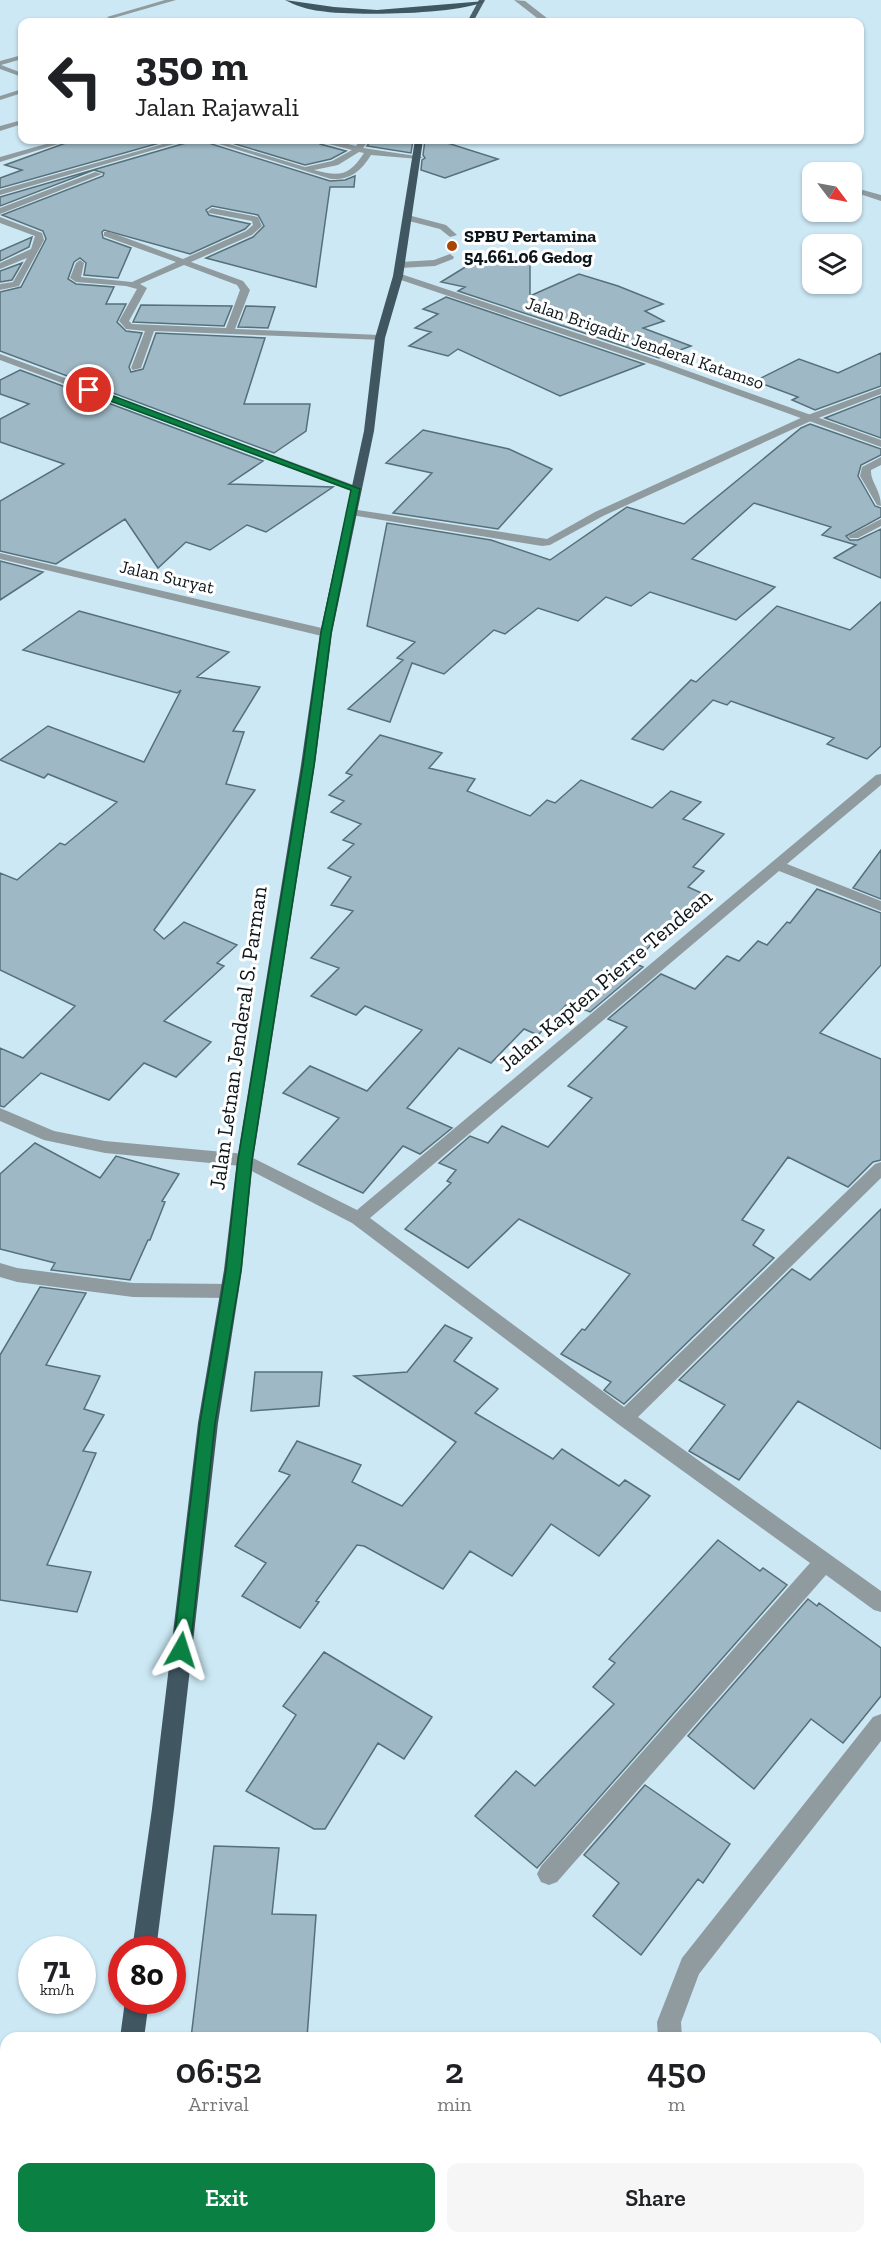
<!DOCTYPE html>
<html lang="en">
<head>
<meta charset="utf-8">
<style>
	body { margin:0; font-family:"Zilla Slab",serif; background:#f6f6f6; color:#202124; height:100vh; display:flex; flex-direction:column; font-size:22px; white-space:nowrap }
	* { box-sizing:border-box; margin:0 }
	p { font-size:20px; color:#757577 }
	.icon { flex:none; width:33px; height:33px; fill:none; stroke:currentColor; stroke-width:2; stroke-linecap:round; stroke-linejoin:round }
	.map { position:relative; flex:1; overflow:hidden }
	.sheet { position:absolute; left:0px; top:2032px; width:882px; height:212px; display:flex; flex-direction:column; background:#fff; border-radius:18px 18px 0 0; box-shadow:0 2px 4px #0004 }
	.sheet>* { flex:none }
	.hud { position:absolute; left:18px; top:18px; width:846px; height:126px; border-radius:12px; box-shadow:0 2px 4px #0004; background:#fff; color:#202124; overflow:hidden }
	.needle { width:39px; rotate:122deg }
	.buttons { position:absolute; left:802px; top:162px; display:grid; gap:12px }
	.buttons a { display:grid; place-items:center; width:60px; height:60px; border-radius:12px; background:#fff; box-shadow:0 2px 4px #0004; font-size:30px }
	.speed { position:absolute; left:18px; top:1936px; display:flex; gap:12px; font-size:30px; font-weight:700; text-align:center }
	.speed>* { display:grid; place-content:center; width:78px; height:78px; border-radius:50%; background:#fff; box-shadow:0 2px 4px #0004; line-height:1 }
	.speed small { font-size:15px; font-weight:400 }
	.speed .limit { border:9px solid #d22; background:#fff; color:#111 }
	.pin { position:absolute; display:grid; place-items:center; width:51px; height:51px; color:#fff; margin:-26px; border:3px solid #fff; border-radius:50%; box-shadow:0 2px 6px #0007 }
	.me { position:absolute; width:66px; margin:-33px; rotate:6deg; stroke-linejoin:round; filter:drop-shadow(0 0 4px #0008) }
	.turn { display:flex; align-items:center; gap:21px; height:126px; padding:0 18px; font-size:27px }
	.turn .icon { width:78px; height:78px; stroke-width:2.5 }
	.turn b { display:block; font-size:42px; line-height:51px }
	.eta { display:flex; justify-content:space-evenly; align-items:center; height:102px; text-align:center }
	.eta b { font-size:36px; font-weight:600; line-height:42px }
	.action { display:flex; gap:12px; margin-top:auto; padding:12px 18px }
	.action a { flex:1; height:69px; border-radius:12px; background:#0b8043; color:#fff; font-size:24px; font-weight:600; line-height:69px; text-align:center }
	.action a+a { background:#f6f6f6; color:#202124 }
	.map>svg:first-child { display:block }
</style>
</head>
<body>
<div class="map">
<svg width="881" height="2243" viewBox="0 0 881 2243">
	<rect width="100%" height="100%" fill="#cbe8f4"/>
	<path fill="#9eb9c5" stroke="#56707a" stroke-width="1.5" d="M74,140H170L0,188V178L22,170L5,165Z
		M190,140H204L205,142L330,181L345,180L355,176L354,187H330L316,287L206,258L253,237L264,226L258,215L212,206L206,210L209,215L250,224L245,229L190,254L104,230L102,232L103,238L131,248L118,278L84,275L86,263L80,258L74,262L68,279L76,284L114,287L106,304H126L117,322L126,331L142,333L129,367L131,372L143,369L156,333L265,338L244,404H310L306,431L274,453L0,351V292L21,287L46,239L43,231L2,215L103,176L104,173L94,170L0,206V197L189,142Z
		M222,140H318L320,144L346,151L331,159L305,165Z
		M371,140H413L411,153L367,146Z
		M425,140H438L498,159L445,178L421,170L422,160L425,158L423,155Z
		M32,237L29,247L0,261V251Z
		M475,261L530,262V296L579,274L618,286L663,304L645,311L664,321L643,328L691,346L659,358L458,291L465,287L441,282Z
		M22,263L12,280L0,282V271Z
		M446,297L644,364L560,396L458,349L448,356L409,346L431,332L415,328L438,314L423,309Z
		M141,305L232,306L224,326L133,322Z
		M246,306L275,307L268,328L238,327Z
		M881,353V386L815,410L792,400L798,397L755,381L799,359L838,373Z
		M20,370L263,461L229,484L333,487L266,532L247,525L210,550L186,542L158,568L125,519L56,564L0,551V501L64,464L0,442V419L29,404L0,394V380Z
		M881,396V438L825,418Z
		M810,424L881,449V455L861,465L858,476L875,506L881,508V517L846,536L850,540H858L881,529V578L834,558L856,545L822,535L831,527L754,503L692,559L775,587L736,620L650,592L631,606L606,597L578,621L538,608L505,634L494,630L444,674L412,663L390,722L348,709L403,660L397,658L415,642L367,626L387,523L491,540L550,560L627,507L684,524L801,428Z
		M423,430L509,449L552,469L498,529L393,513L432,473L386,463Z
		M0,561L43,572L0,600Z
		M881,602V746L867,759L827,744L834,738L731,701L727,705L713,700L663,750L632,739L691,680L696,682L777,606L850,630Z
		M79,611L229,652L197,677L260,687L233,731L244,732L226,784L255,790L154,930L164,939L184,922L237,945L217,963L224,966L164,1021L211,1042L176,1077L144,1063L109,1100L41,1073L4,1107L0,1106V1048L23,1058L75,1006L0,970V873L17,880L60,843L65,845L117,802L48,774L44,778L0,760L48,726L144,762L181,690L177,693L23,650Z
		M380,735L442,753L429,768L475,779L467,791L530,816L547,800L555,803L581,780L652,808L671,791L701,802L683,819L724,834L693,867L704,871L688,887L706,895L684,918L678,916L634,963L643,967L590,1012L568,1003L538,1035L524,1029L491,1063L459,1048L407,1108L452,1128L420,1154L403,1146L363,1193L298,1164L339,1118L283,1093L310,1066L367,1091L422,1030L365,1006L356,1015L311,996L339,968L311,958L353,911L331,905L351,877L328,868L354,844L343,840L361,824L331,812L344,801L329,795L352,775L346,773Z
		M881,850V899L853,888Z
		M817,889L881,913V965L820,1033L881,1059V1160L873,1162L848,1187L788,1157L742,1220L764,1230L753,1245L774,1258L624,1404L604,1390L611,1382L561,1354L582,1329L585,1330L630,1274L519,1219L468,1268L405,1229L451,1183L447,1181L456,1170L439,1163L470,1136L488,1143L502,1126L548,1147L592,1098L568,1086L627,1027L608,1019L661,974L695,989L727,956L739,961L758,941L767,945L787,922L790,923Z
		M35,1143L100,1178L116,1156L179,1174L162,1201L165,1202L150,1240H148L130,1280L51,1270L55,1263L0,1249V1174Z
		M881,1209V1449L798,1401L739,1480L689,1451L725,1405L679,1380L792,1269L810,1280Z
		M40,1287L86,1293L46,1365L100,1376L84,1409L104,1415L83,1451L96,1453L47,1565L91,1572L77,1612L0,1600V1355Z
		M445,1325L472,1338L454,1361L498,1389L475,1413L553,1459L562,1449L619,1486L625,1480L650,1496L599,1556L551,1524L512,1576L470,1551L443,1589L364,1546L357,1545L316,1601L319,1602L300,1628L242,1596L266,1563L235,1546L290,1475L279,1471L297,1441L361,1465L352,1482L402,1506L456,1442L354,1376L407,1372Z
		M255,1372H322L319,1406L251,1411Z
		M718,1540L760,1571L763,1568L787,1585L537,1868L475,1816L516,1771L535,1786L614,1704L593,1687L615,1663L609,1659Z
		M808,1599L817,1606L819,1603L881,1648V1696L843,1743L811,1719L754,1789L688,1736Z
		M324,1652L432,1717L404,1759L378,1743L325,1829H314L246,1791L296,1715L283,1706Z
		M645,1785L730,1844L703,1883L698,1879L641,1955L593,1916L619,1883L584,1855Z
		M214,1846L279,1848L272,1914L316,1915L307,2038H191Z"/>
	<g fill="none" stroke-linecap="round" stroke-linejoin="round">
		<path fill="#909ba0" fill-rule="evenodd" d="M514,0L525,1L552,22L541,21Z
			M212,208L258,217L262,226L252,235L191,262L243,281L250,290L235,329L380,335L385,338L383,340L154,331L141,368L133,370L131,368L145,331L126,329L119,321L137,289L126,286L76,282L70,278L76,263L80,260L84,263L81,277L132,282L176,262L104,236V232H110L183,259L246,231L253,225L252,221L209,213L208,211ZM184,265L237,285L240,290L226,328L132,324L129,321L147,288L140,284Z
			M408,215L446,225L457,235L450,237L440,229L405,220L404,218Z
			M450,254L454,257L453,259L435,266L400,268L396,265L400,262L434,260Z"/>
		<path fill="#909ba0" fill-rule="evenodd" d="M165,0H176L110,19L107,17Z
			M22,55V59L1,65L22,73V77L0,69V61Z
			M22,89V93L0,100V96Z
			M22,120V124L0,131V126Z
			M60,140H71L0,162V157Z
			M177,140H188L0,195V190Z
			M206,140H216L305,167L332,161L352,150L321,142L320,140H331L356,146L361,140H369L363,148L423,157L419,159L371,155C361,171 351,180 331,179ZM359,152L364,153C349,176 340,177 314,170L338,165Z
			M95,172L102,174L0,214V208Z
			M863,190L881,195V201L860,194L859,192Z
			M0,217L42,233L44,240L19,286L0,290V284L13,282L27,258L0,269V263L31,249L35,236L0,223Z
			M0,354L359,487L360,489L359,491H351L0,360Z
			M881,388V394L813,420L603,516L550,545L542,546L351,515L345,512L351,509L547,539L595,512L805,416Z
			M881,457V465L871,470C870,481 881,490 881,506L877,505L860,476L862,467Z
			M881,519V526L858,538H850L848,536Z
			M0,553L326,629L332,633L326,637L0,559Z
			M881,774V785L787,864L881,901V911L779,871L370,1218L624,1407L875,1164L881,1162V1178L638,1417L881,1591V1612L874,1610L826,1575L557,1882L549,1885L541,1882L537,1874L541,1866L810,1563L618,1424L352,1223L242,1166L105,1153L44,1140L0,1121V1108L54,1131L105,1141L245,1154L357,1210L876,775Z
			M0,1263L17,1268L133,1283L230,1284L236,1286L239,1291L236,1296L230,1298L133,1297L17,1282L0,1277Z
			M881,1714V1741L699,1974L681,2022L682,2038H658L657,2022L682,1958L873,1717Z
			M876,2230L881,2238V2243H854L852,2238H876Z"/>
		<path fill="#909ba0" fill-rule="evenodd" d="M398,273L663,362L881,440V447L657,366L395,278L393,276Z"/>
		<path fill="#4c616a" fill-rule="evenodd" d="M479,0H485L473,22H467Z"/>
		<path fill="#405660" fill-rule="evenodd" d="M285,0L334,7L377,10L485,1C459,15 350,16 320,11C309,10 294,5 285,0Z
			M415,140H423L403,276L385,338L374,431L332,633L315,765L253,1160L242,1270L218,1423L174,1809L156,1950H132L152,1809L198,1423L224,1270L237,1160L301,765L320,633L364,431L375,338L393,276Z
			M125,2001H149L144,2038H120Z
			M91,2238H117V2243H91Z"/>
	</g>
	<path fill="#0b8043" stroke="#07532c" stroke-width="1.5" d="M86,388H92L360,489L331,633L314,765L252,1160L241,1270L215,1423L190,1650L188,1656L181,1658L175,1656L173,1650L200,1423L226,1270L238,1160L303,765L321,633L351,490L86,392Z"/>
	<circle fill="#a84606" stroke="#fff" stroke-width="2" cx="452" cy="246" r="6"/>
	<g text-anchor="middle" dominant-baseline="central" stroke-width="6" stroke-linejoin="round" paint-order="stroke">
		<g font-size="18" font-weight="bold" fill="#0c161a" stroke="#fff" text-anchor="start">
			<text x="464" y="236">SPBU Pertamina<tspan x="464" dy="21">54.661.06 Gedog</tspan></text>
		</g>
		<g font-size="18" fill="#0c161a" stroke="#fff">
			<text transform="translate(645 343) rotate(19)">Jalan Brigadir Jenderal Katamso</text>
			<text transform="translate(167 577) rotate(13)">Jalan Suryat</text>
		</g>
		<g font-size="22" fill="#0c161a" stroke="#fff">
			<text transform="translate(605 980) rotate(-40)">Jalan Kapten Pierre Tendean</text>
			<text transform="translate(238 1038) rotate(-82)">Jalan Letnan Jenderal S. Parman</text>
		</g>
	</g>
</svg>
<div class="buttons">
<a><svg class="needle" viewBox="-14 -14 28 28"><path d="M0-13l5 13h-10z" fill="#e53935"/><path d="M0 13l5-13h-10z" fill="#757577"/></svg></a>
<a><svg class="icon" aria-label="layers" viewBox="0 0 24 24"><path d="M12 4l9 5-9 5-9-5zM3 14l9 5 9-5"/></svg></a>
</div>
<div class="speed"><div>71<small>km/h</small></div><div class="limit">80</div></div>
<div class="pin" style="left:89px;top:390px;background:#d93025"><svg class="icon" aria-label="arrive" viewBox="0 0 24 24"><path d="M6 21V4h12l-3 4 3 4H6"/></svg></div>
<svg class="me" style="left:181px;top:1650px" viewBox="-20 -20 40 40"><path d="M0-17L14 15 0 8-14 15z" fill="#0b8043" stroke="#fff" stroke-width="4"/></svg>
<div class="hud">
<div class="turn"><svg class="icon" aria-label="left" viewBox="0 0 24 24"><path d="M17 20v-9H6M10 6l-5 5 5 5"/></svg><div><b>350 m</b>Jalan Rajawali</div></div>
</div>
<section class="sheet">
<div class="eta">
<div><b>06:52</b><p>Arrival</p></div>
<div><b>2</b><p>min</p></div>
<div><b>450</b><p>m</p></div>
</div>
<div class="action"><a>Exit</a><a>Share</a></div>
</section>
</div>
</body>
</html>
